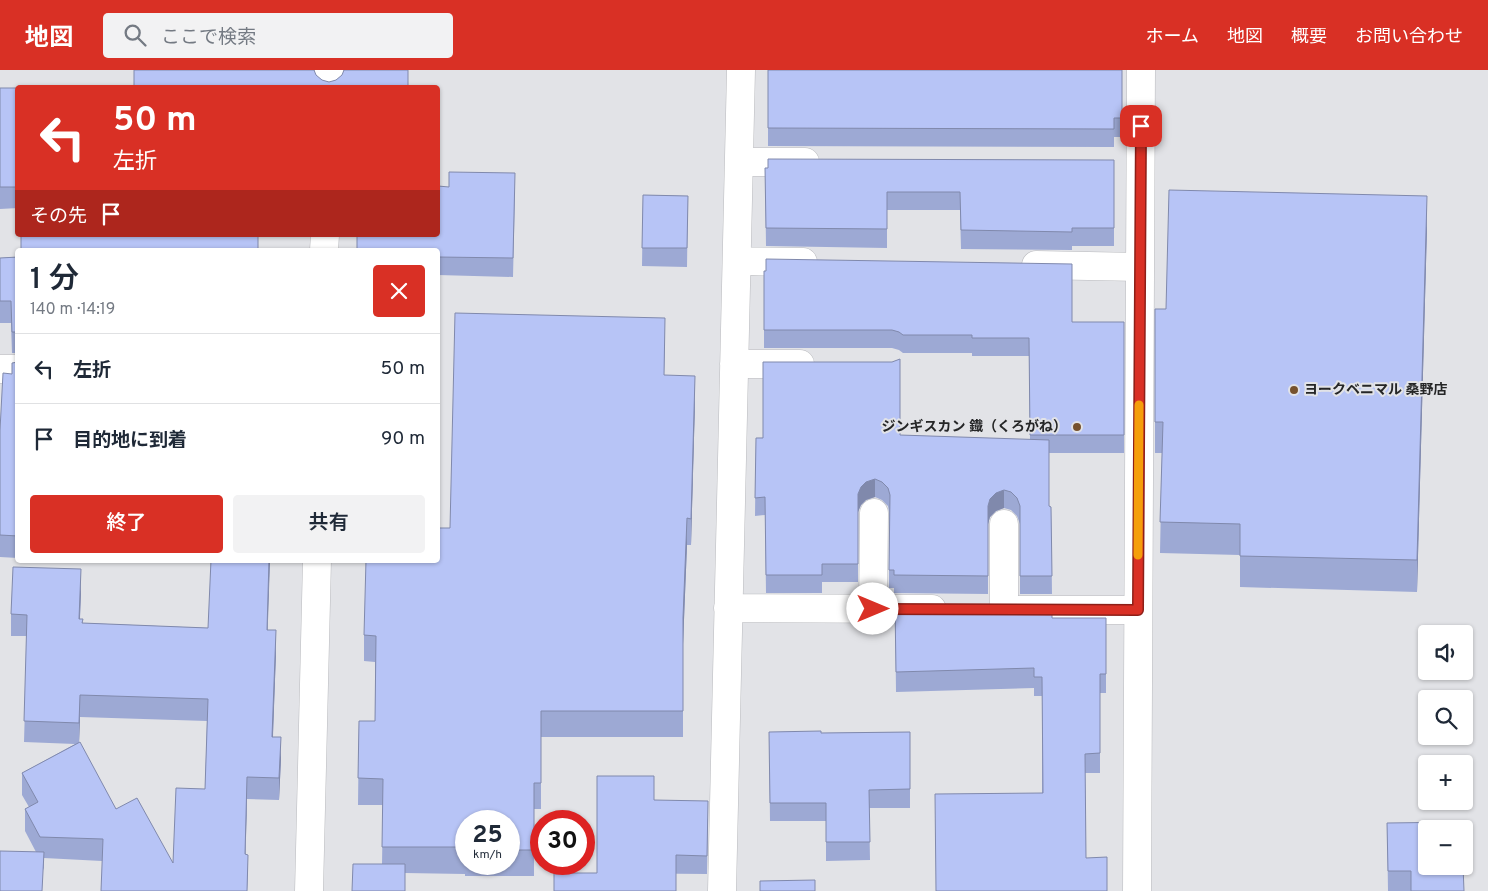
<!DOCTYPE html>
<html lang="ja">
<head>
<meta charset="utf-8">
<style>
	body { margin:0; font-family:Overpass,"Noto Sans JP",sans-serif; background:#f2f2f3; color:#1f2937; height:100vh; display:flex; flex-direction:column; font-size:19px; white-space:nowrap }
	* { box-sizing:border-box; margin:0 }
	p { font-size:16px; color:#747a83 }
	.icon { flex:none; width:28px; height:28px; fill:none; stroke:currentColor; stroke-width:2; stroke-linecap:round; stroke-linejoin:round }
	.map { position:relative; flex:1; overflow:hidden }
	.panel { position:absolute; left:15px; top:178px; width:425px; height:315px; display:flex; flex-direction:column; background:#fff; border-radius:5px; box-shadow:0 1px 4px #0004 }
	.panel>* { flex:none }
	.guide { position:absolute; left:15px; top:15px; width:425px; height:152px; border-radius:5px; box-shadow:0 1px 4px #0004; background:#d93025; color:#fff; overflow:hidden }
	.tools { position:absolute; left:1418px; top:555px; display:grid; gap:10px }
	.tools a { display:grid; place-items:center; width:55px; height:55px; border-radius:5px; background:#fff; box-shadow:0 1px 4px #0004; font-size:25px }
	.speed { position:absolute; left:455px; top:740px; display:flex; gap:10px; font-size:25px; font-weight:700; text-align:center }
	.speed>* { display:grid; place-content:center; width:65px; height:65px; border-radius:50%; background:#fff; box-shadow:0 1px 4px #0004; line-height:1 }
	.speed small { font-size:12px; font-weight:400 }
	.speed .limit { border:8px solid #d22; background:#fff; color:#111 }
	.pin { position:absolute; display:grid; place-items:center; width:42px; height:42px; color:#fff; margin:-21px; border-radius:10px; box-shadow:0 2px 8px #0006 }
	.me { position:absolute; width:55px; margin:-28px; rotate:90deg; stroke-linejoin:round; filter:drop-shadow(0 0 4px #0008) }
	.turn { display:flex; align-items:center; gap:18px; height:105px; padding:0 15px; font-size:22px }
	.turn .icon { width:65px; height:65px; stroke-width:2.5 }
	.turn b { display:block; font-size:35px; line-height:42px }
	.then { display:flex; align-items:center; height:48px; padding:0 15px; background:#0003; gap:10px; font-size:19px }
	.round { display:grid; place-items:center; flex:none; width:52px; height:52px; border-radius:5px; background:#f2f2f3 }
	.overview { display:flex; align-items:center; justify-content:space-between; height:85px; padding:0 15px }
	h1 { font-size:30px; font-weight:600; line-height:38px }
	.action { display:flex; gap:10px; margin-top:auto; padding:10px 15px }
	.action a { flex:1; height:58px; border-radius:5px; background:#d93025; color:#fff; font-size:20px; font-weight:600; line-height:58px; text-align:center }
	.action a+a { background:#f2f2f3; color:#1f2937 }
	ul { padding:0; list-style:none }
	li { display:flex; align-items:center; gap:15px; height:70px; padding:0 15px; border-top:1px solid #e0e1e3 }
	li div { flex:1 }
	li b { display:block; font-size:19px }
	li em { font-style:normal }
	header { display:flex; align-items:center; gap:30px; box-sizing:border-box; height:70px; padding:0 25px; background:#d93025; color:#fff }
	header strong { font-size:24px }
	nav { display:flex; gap:28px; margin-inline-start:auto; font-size:18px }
	.search { width:350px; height:45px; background:#f2f2f3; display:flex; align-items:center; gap:12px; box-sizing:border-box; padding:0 18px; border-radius:5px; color:#747a83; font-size:19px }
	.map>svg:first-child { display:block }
</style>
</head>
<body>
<header>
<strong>地図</strong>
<div class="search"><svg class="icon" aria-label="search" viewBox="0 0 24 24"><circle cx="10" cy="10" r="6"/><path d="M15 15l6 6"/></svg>ここで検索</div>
<nav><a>ホーム</a><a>地図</a><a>概要</a><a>お問い合わせ</a></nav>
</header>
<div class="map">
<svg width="1488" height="821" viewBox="0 0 1488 821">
	<rect width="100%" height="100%" fill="#e2e3e7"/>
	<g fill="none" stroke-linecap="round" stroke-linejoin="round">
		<g stroke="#b9babe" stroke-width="29">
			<path id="street" d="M739,92H805
				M737,191L803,192
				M1036,195L1140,197
				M734,294H800
				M0,299H18
				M1004,454V540
				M728,538L932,539
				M873,539L874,443
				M1015,540H1138
				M722,821L741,0
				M1137,821L1141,0"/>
		</g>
		<g stroke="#b9babe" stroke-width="29">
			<path id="secondary" d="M329,18V0
				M324,180L325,165
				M309,821L317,490"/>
		</g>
		<use href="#street" stroke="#fff" stroke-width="28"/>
		<use href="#secondary" stroke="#fff" stroke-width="28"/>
	</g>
	<path fill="#9da9d4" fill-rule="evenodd" d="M768,0H1122V67H1114V77L768,76Z
		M0,18H18V138L0,139Z
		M1114,90V176H1072V180L961,179L960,140H887V178L766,176L765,98Z
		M515,122L513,207L438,205V180Z
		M643,125L688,126L687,197L642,196Z
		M1427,157L1417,522L1240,517V485L1160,483L1162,383H1155V239H1166Z
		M18,187V283H12L11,253H0V188Z
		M764,201L1072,252H1124V383H1049V436L1051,437L1052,524H1020V454L1017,446L1011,440L1004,438L996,441L990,447L988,454V524L894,523V518H889V442L888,436L882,430L875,427L866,430L861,435L858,442V512H822V523H766L765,445L755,446L756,368L900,365L1030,370L1029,286H972V283H903L899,280L892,278H764Z
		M665,275L664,305L695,332L691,475H687L683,574V667H541V739H534V806H465V804L405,803L382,794L383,735H358L359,651H375V592L364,591V565L450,458ZM466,751H509V794H466Z
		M18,292V488L0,487V360L12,304Z
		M270,490L267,560L276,582L273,667L281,689L279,730L247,729L245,784L248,806L102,791L44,788V800L36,782L25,761V739L29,737L22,725V703L75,674L24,672L27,566H11V544L81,521L80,549L83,553L208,558ZM80,647L207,651L205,719L173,793L116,739L79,672Z
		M895,535L1052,548H1106V623H1100V703H1085L1086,788L1107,821L1042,723V626H1034V618L896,622Z
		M769,662L821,663L910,662V738H869L870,790L826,791V751H770Z
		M654,730L708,749L707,804L597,803Z
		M1387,753L1464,821H1388Z"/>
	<path fill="#8089ac" d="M1427,126V157L1417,522V490Z
		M695,306V332L691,475V449Z
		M875,409V427L866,430L861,435L858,442V512V424L861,417L866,412Z
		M1004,420V438L996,441L990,447L988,454V436L990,429L996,423Z
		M687,448V475L683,574V667V548Z
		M269,490H270L267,581V560Z
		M81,499V521L79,570V549Z
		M276,560V582L272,689V667Z
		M80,625V647L79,674V653Z
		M281,667V689L279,730V708Z
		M247,707V729L245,806V784Z
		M248,785V806L247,821Z"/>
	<path fill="#b7c4f6" stroke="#8089ac" d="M134,0H314L316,5L322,10L329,12L336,10L342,5L344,0H408V18H134Z
		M768,0H1122V48H1114V59L768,58Z
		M0,18H18V117H0Z
		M768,89L1114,90V158H1072V162L961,160L960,122H887V159L766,158L765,98H768Z
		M449,102L515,103L513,188L438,187V180H357V165H438V116L449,117Z
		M1169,120L1427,126L1417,490L1240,486V454L1160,452L1163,352H1155V239H1166Z
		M643,125L688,126L687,178H642Z
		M21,165H258V180H21Z
		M18,187V262H12L11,231H0V188Z
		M766,189L1072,194V252H1124V365H1030L1029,268H972V265H903L899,262L892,260H764V201H766Z
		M455,243L665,248L664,305L695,306L691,449L687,448L683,548V641H541V713H534V780H509V751H466V780H465V777H382L383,709L358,708L359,651H375L376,566L364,565L366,490H438V458H450Z
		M900,289V365L1049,370V436L1051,437L1052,506H1020V436L1017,428L1011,422L1004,420L996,423L990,429L988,436V506L894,505V500H889L890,425L888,418L882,412L875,409L866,412L861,417L858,424V494H822V505H766L765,427L755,428L756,368H763V292H892Z
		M18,292V466L0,465V360L3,303L12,304V293Z
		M211,490H269L267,560H276L272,667H281L279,708L247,707L245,784L248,785L247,821H101L103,769L40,767L25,739L38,732L22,703L80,672L116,739L137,728L173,793L176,718L205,719L208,629L80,625L79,653L24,651L27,545L11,544L13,497L81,499L79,549H83L82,553L208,558Z
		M895,535L1052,536V548H1106V604H1100V683L1085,684L1086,788L1107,787V821H936L935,724L1043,723L1042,607H1034V598L896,602Z
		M821,661V663L910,662V719L869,720L870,772H826V733H770L769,662Z
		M597,706H654V730L708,731L707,786L676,785V821H554V803H597Z
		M1463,752V759H1426V796H1463L1464,821H1411V801H1388L1387,753Z
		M0,781L44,782L42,821H0Z
		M353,794H405V821H352Z
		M815,810V821H760V811Z"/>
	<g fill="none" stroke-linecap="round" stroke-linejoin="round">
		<g stroke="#8d1f18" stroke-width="12">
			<path id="route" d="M873,539L1138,540L1141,56"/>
		</g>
		<use href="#route" stroke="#d93025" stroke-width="9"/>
		<path stroke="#f59e0b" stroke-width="9" d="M1138,485L1139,335"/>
	</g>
	<g fill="#76512d" stroke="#e2e3e7" stroke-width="2">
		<circle cx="1294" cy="320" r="5"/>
		<circle cx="1077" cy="357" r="5"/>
	</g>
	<g text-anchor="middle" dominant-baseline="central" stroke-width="4" stroke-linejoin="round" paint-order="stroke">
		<g font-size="14" font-weight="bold" fill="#252627" stroke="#e2e3e7" text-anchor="start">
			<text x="1304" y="320">ヨークベニマル 桑野店</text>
			<text x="1067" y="357" text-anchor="end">ジンギスカン 鐡（くろがね）</text>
		</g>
	</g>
</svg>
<div class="tools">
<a><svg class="icon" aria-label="sound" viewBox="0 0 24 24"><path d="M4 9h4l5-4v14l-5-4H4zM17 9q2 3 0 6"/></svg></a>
<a><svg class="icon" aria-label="search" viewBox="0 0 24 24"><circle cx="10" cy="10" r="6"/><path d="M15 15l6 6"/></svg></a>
<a>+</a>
<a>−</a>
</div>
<div class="speed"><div>25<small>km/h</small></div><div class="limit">30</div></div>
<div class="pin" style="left:1141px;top:56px;background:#d93025"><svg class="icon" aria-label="arrive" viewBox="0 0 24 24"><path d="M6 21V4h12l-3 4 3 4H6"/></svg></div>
<svg class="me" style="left:873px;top:539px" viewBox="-20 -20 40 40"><circle r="19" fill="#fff"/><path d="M0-13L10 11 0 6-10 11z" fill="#d93025"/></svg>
<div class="guide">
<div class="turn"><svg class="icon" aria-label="left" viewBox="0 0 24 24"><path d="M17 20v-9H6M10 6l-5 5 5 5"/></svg><div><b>50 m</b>左折</div></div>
<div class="then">その先<svg class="icon" aria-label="arrive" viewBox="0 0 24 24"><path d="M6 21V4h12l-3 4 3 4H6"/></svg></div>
</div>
<section class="panel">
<div class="overview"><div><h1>1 分</h1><p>140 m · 14:19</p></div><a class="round" style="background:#d93025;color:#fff"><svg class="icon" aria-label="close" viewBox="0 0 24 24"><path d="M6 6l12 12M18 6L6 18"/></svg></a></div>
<ul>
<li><svg class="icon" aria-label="left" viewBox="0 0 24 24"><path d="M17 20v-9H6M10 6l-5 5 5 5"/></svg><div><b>左折</b></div><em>50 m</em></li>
<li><svg class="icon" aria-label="arrive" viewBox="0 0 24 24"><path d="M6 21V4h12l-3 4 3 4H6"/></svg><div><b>目的地に到着</b></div><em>90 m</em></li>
</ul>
<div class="action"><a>終了</a><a>共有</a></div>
</section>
</div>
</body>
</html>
